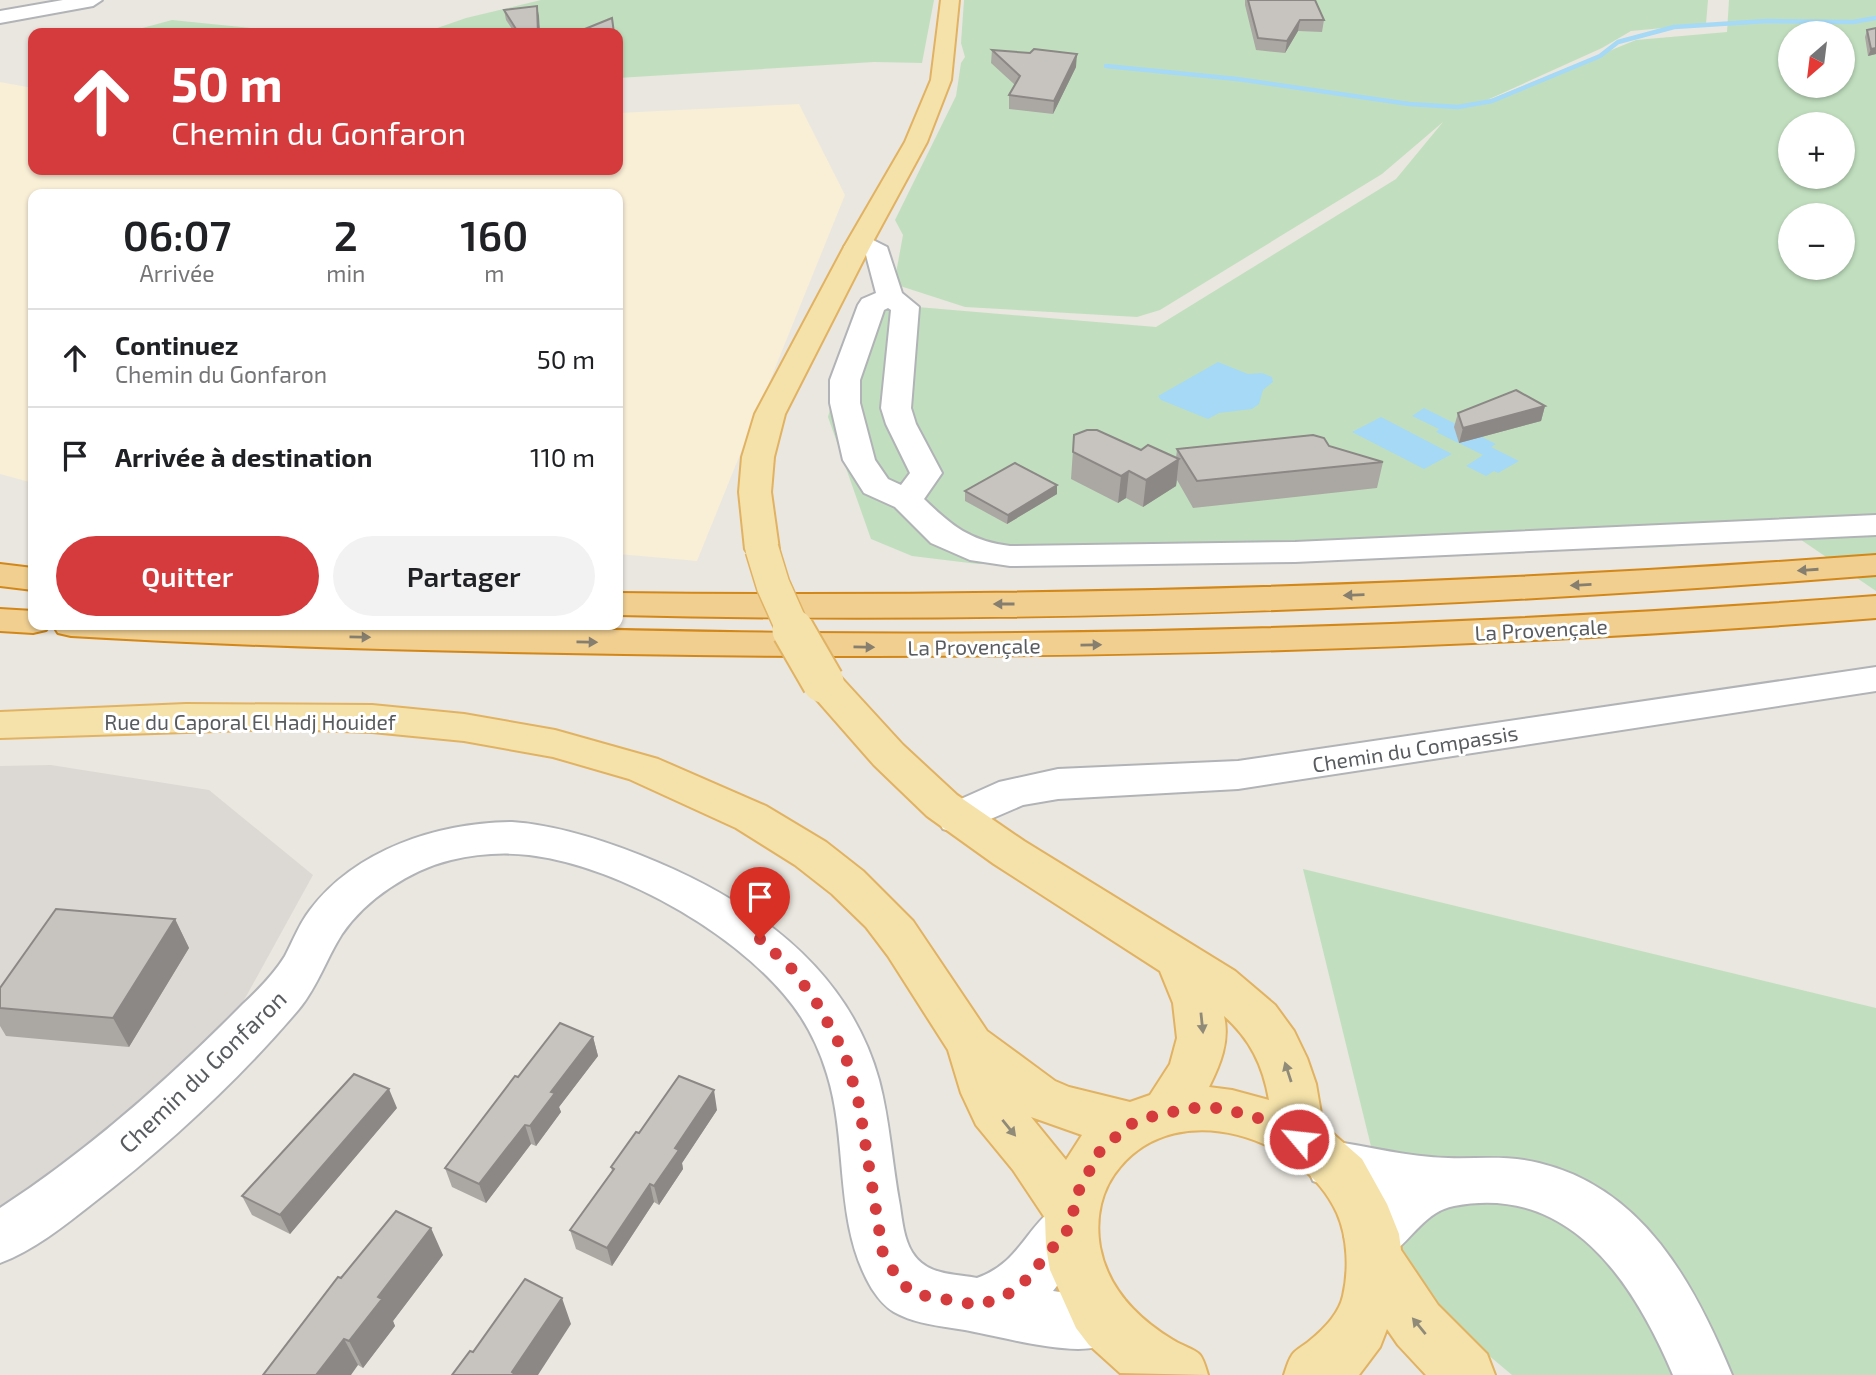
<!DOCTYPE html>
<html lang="fr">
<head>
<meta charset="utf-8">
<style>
	body { margin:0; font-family:"Exo 2",sans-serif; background:#f2f2f2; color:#202124; height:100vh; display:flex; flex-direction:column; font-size:26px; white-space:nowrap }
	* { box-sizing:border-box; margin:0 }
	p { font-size:23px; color:#757577 }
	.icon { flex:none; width:38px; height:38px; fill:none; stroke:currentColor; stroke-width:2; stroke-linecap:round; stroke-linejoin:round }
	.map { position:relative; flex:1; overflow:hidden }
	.details { position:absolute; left:28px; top:189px; width:595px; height:441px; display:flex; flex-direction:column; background:#fff; border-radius:14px; box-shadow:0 2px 5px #0004 }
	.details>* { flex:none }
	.banner { position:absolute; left:28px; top:28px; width:595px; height:147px; border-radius:14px; box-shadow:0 2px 5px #0004; background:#d53b3d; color:#fff; overflow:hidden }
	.needle { width:46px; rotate:208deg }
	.tools { position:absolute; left:1778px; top:21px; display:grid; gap:14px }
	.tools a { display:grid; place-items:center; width:77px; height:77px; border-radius:50%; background:#fff; box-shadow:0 2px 5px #0004; font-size:35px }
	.pin { position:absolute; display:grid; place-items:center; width:60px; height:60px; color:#fff; margin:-72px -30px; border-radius:50% 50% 50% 0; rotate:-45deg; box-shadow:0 0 7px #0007 }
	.pin .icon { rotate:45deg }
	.me { position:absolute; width:77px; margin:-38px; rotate:298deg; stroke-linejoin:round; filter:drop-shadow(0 0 5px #0008) }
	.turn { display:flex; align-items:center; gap:24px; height:147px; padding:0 28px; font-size:32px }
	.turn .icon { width:91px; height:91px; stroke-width:2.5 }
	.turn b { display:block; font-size:49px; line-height:60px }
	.eta { display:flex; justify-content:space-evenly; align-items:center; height:119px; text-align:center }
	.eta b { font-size:42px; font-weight:600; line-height:49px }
	.primary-button { display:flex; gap:14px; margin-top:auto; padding:14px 28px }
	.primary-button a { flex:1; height:80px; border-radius:42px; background:#d53b3d; color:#fff; font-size:28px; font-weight:600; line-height:80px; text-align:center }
	.primary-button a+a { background:#f2f2f2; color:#202124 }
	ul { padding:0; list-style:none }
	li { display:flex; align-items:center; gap:21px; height:98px; padding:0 28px; border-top:2px solid #e0e0e0 }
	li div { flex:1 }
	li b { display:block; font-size:26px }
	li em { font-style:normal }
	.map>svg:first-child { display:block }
</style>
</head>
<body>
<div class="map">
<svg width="1876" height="1375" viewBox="0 0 1876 1375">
	<rect width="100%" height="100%" fill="#eae7e0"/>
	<path fill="#f9eed6" d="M0,82L33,88V170H618V113L799,104L845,195L697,561L618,554V194H33V483L0,474Z"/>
	<path fill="#dcd9d4" d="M51,765L209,790L313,875L237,1013L75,1164L0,1214V766Z"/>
	<path fill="#c1dfbf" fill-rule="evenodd" d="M541,0H934L922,63L874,62L618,78V33H423L466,18Z
		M964,0H1708L1706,24L1631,31L1602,48L1476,105L1636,40L1727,32L1729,0H1876V591L1791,533L1668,547L978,564L912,556L871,539L828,417L858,302L1156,327L1396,179L1443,122L1382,174L1160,310L1137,317L965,307L894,284L903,235L895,220L956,96L961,63L965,57L961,43ZM1790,33H1843V86H1790ZM1790,124H1843V177H1790ZM1790,215H1843V268H1790Z
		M172,20L299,33H124Z
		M1303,869L1876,1008V1375H1512L1405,1285Z"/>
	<path fill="#a5d9f5" d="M1218,362L1248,374L1262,373L1272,377L1273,382L1263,390L1259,404L1252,409L1219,413L1208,419L1161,400L1158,396Z
		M1424,408L1496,444L1491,447L1519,461L1498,473L1494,471L1486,476L1466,466L1483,455L1436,432L1439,429L1412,416Z
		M1381,417L1452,454L1424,469L1352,432Z"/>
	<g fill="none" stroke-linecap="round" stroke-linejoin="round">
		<path stroke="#a5d9f5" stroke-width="4.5" d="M1106,66L1237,79L1409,104L1458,107L1492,101L1600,56L1618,42L1674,27L1767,21L1853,22L1876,18"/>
		<g stroke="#b1b3b6" stroke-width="4">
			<path id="minor" d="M63,0H102L93,6L0,23V11Z
				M857,239L873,240L887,247L902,293L919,307L911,408L916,424L942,473L924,499C952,526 970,541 1010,546L1295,542L1876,515V535L1295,562L1010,566L970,560L931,543L895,507L864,493L843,460L830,403V380L858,305L862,299L876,293L866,255L848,252L844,247L848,242ZM888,308L891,310L881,408L886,424L910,473L901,485L888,479L875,460L860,403V380L884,310Z
				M1876,667V691L1238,789L1058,799L1023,805L958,833L943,829L937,818L943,807L999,782L1058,769L1238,761Z
				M512,822C556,825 599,839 640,855C746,897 847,964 879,1080C890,1121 892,1164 900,1206C902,1220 904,1239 912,1252C927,1276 952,1273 977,1278C1016,1264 1023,1235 1050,1211C1055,1206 1064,1204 1070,1202L1089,1209L1097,1227L1089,1245L1053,1291C1080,1295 1099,1289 1124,1299L1132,1319L1124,1339C1109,1345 1095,1349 1078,1349C1042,1348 1005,1338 970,1331C944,1326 917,1325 894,1312C884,1306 878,1298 872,1289C833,1224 849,1144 827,1074C821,1054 812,1034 801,1017C750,939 621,866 529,855C503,852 476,854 451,860C410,870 366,899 342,934C326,959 318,986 299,1009C238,1081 167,1146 92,1204C64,1226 34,1250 0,1263V1208C89,1150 169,1079 243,1004C258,990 274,974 285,956C293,941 299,924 310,910C356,849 438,823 512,822Z
				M1332,1141C1370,1147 1409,1157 1448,1158C1479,1159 1508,1155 1539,1163C1643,1188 1694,1283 1732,1375H1673C1634,1283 1570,1183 1454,1206C1426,1211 1412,1239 1391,1254C1385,1257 1377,1259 1371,1261L1352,1254L1344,1236L1352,1218L1377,1196L1332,1187L1313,1181L1306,1164L1313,1147Z"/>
		</g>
		<g stroke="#e1b262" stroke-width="4">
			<path id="major" d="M941,0H959L951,80L927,142L870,247L785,414L774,457L771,492L779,549L774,556L762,559L750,556L745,549L739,492L742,457L755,414L844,247L905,142L931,80Z
				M823,669L837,673L903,745L957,795L1024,841L1235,971L1275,1005L1294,1031L1307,1058L1316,1084L1323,1125L1362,1159L1387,1204L1399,1234L1401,1250L1438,1305L1487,1354L1495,1375H1426L1398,1345L1387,1329L1380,1347L1359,1375H1284C1286,1369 1288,1361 1292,1355C1295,1350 1303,1346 1308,1342C1322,1331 1339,1314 1343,1296C1349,1270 1348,1238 1337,1213C1302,1137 1179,1096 1120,1167C1101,1189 1095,1218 1100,1247C1108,1289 1137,1318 1173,1340C1180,1345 1195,1349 1200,1355C1204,1360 1206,1369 1208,1375L1120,1373L1089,1345L1076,1328L1050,1270L1046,1247L1045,1218L1013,1170L976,1125L961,1093L948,1050L888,956L866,927L832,894L795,865L736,828L629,779L553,757L464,741L372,732L279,729L0,738V712L186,704L372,705L464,714L555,730L658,759L766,806L826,842L863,871L913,921L987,1031L1055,1081L1069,1087L1130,1102L1150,1095L1170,1064L1177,1038L1173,1003L1160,971L994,864L927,816L874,765L809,691L804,682L809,673ZM1224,1016C1250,1039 1263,1065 1269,1100L1232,1090L1209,1087C1220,1065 1230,1041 1224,1016ZM1031,1117L1082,1135L1066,1160Z"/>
		</g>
		<g stroke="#d28718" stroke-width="4">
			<path id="highway" d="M1876,555V575C1457,608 1038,625 618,615V593C1038,598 1457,586 1876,555Z
				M0,564L33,568V590L0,586Z
				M1876,596V618C1459,651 1042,661 624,654C440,651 255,647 71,636L58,633L53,625C303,618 554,631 804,633C1162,636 1519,623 1876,596Z
				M0,609L33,611V625H49L46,630L33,633L0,631Z"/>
		</g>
		<use href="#minor" fill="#fff" fill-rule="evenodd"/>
		<use href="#major" fill="#f5e2aa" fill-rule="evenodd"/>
		<use href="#highway" fill="#f0cf91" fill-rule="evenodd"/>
		<g stroke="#e1b262" stroke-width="36" stroke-linecap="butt">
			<path id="major-bridge-far1" d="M762,549L773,585L794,632"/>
		</g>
		<g stroke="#e1b262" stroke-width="45" stroke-linecap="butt">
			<path id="major-bridge" d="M793,630L823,682"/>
		</g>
		<use href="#major-bridge-far1" stroke="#f5e2aa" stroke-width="33"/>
		<use href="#major-bridge" stroke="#f5e2aa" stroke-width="41"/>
	</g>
	<path fill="#aba8a4" d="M1245,0H1315L1324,20L1322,32L1298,31L1285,53L1256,50L1245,5Z
		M537,6L540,33H511L512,29L506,20L504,10Z
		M1876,28V54L1868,56L1865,37L1867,30Z
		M992,50L1076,67L1053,114L1009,109V95L1015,85L991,63Z
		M1545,406L1541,421L1459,443L1454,427L1458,413Z
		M1074,435L1176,458L1177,449L1329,446L1383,462L1377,488L1193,508L1177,480L1176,486L1143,507L1126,498L1118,503L1071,479Z
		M965,491L1057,494L1007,524L965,501Z
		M175,919L189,948L129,1047L6,1036L0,1026V988Z
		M593,1037L598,1056L559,1107L561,1112L536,1146L531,1144L486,1203L452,1187L445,1168L518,1077Z
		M397,1108L290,1234L252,1215L242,1196Z
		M717,1110L682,1163L683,1169L659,1205L654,1202L612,1266L576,1249L570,1230L612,1171L611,1167L639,1133Z
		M443,1255L393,1321L395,1326L363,1368L358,1365L263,1375L341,1278Z"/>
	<path fill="#8b8886" d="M537,6L539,16L540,33H538Z
		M1300,20L1298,31L1285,53L1287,41Z
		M1876,48V54L1868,56L1871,49Z
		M1077,54L1076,67L1053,114L1054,101Z
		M1545,406L1541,421L1459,443L1463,428Z
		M1179,459L1176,486L1143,507L1146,480Z
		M1129,471L1126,498L1118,503L1121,476Z
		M1057,485V494L1007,524L1008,515Z
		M175,919L189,948L129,1047L113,1018Z
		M593,1037L598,1056L559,1107L561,1112L536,1146L530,1126L551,1092Z
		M389,1089L397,1108L290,1234L280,1215Z
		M714,1090L717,1110L682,1163L683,1169L659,1205L654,1186L675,1148Z
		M525,1125L531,1144L486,1203L479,1184Z
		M650,1184L654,1202L612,1266L607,1248Z
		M431,1228L443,1255L393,1321L395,1326L363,1368L349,1341L378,1297Z
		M562,1298L571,1324L538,1375H513L512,1372Z
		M344,1339L358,1365L351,1375H316Z"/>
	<path fill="#c7c3bf" stroke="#8b8886" stroke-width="2" d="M1248,0H1315L1324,20H1300L1287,41L1258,38Z
		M537,6L538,33H511V30L516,29L504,10Z
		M612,18L614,33H575Z
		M1876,28V48L1871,49L1867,30Z
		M1034,49L1077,54L1054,101L1009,95L1020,76L992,50L1030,53Z
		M1516,390L1545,406L1463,428L1458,413Z
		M1087,430H1097L1141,450L1148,445L1179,459L1146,480L1129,471L1121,476L1073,452L1074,435Z
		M1313,435L1324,438L1329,446L1383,462L1197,481L1177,449Z
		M1015,463L1057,485L1008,515L965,491Z
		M56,909L175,919L113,1018L0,1008V988Z
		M560,1023L593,1037L551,1092L555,1093L530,1126L525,1125L479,1184L445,1168L515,1076L518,1077Z
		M354,1074L389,1089L280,1215L242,1196Z
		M679,1076L714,1090L675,1148L679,1150L654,1186L650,1184L607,1248L570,1230L614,1169L611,1167L636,1132L639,1133Z
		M396,1211L431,1228L378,1297L382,1299L349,1341L344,1339L316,1375H263L338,1277L341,1278Z
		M525,1279L562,1298L512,1372L516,1375H452L470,1351L473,1352Z"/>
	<defs><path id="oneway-solid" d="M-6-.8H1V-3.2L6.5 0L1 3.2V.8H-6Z" transform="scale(1.75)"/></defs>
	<g fill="#867e6e">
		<use href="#oneway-solid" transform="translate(1808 570) rotate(176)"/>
		<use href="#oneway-solid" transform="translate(1581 585) rotate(177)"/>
		<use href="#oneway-solid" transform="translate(1354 595) rotate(178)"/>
		<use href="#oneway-solid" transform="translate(1004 604) rotate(180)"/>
		<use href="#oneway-solid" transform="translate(360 637) rotate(1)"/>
		<use href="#oneway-solid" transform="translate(587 642) rotate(1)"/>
		<use href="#oneway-solid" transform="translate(1091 645) rotate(-1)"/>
		<use href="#oneway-solid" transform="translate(864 647) rotate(1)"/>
	</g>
	<g fill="#908b79">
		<use href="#oneway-solid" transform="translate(1202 1023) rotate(84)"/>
		<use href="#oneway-solid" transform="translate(1288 1072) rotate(-108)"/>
		<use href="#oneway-solid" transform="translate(1009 1128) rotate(51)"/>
		<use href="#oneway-solid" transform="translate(1419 1326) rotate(-129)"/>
	</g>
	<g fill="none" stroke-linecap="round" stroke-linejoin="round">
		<path stroke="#d53b3d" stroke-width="12" stroke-dasharray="0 21.6" d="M760,939L791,968L814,998L845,1054L859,1104L883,1254L900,1282L915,1294L978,1305L1001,1298L1020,1287L1070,1227L1077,1194L1100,1151L1129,1125L1145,1118L1190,1108H1221L1258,1118L1299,1139"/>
	</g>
	<g text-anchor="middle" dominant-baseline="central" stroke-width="6" stroke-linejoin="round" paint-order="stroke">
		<g font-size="21" fill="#595c5f" stroke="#fff">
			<text transform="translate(1541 629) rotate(-3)">La Provençale</text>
			<text transform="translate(974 646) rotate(-1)">La Provençale</text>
			<text x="250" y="721">Rue du Caporal El Hadj Houidef</text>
			<text transform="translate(1415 748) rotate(-9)">Chemin du Compassis</text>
		</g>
		<g font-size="24" fill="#595c5f" stroke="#fff">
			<text transform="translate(202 1071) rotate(-44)">Chemin du Gonfaron</text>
		</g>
	</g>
</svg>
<div class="tools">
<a><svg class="needle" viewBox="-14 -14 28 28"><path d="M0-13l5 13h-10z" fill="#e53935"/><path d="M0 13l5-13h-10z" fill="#757577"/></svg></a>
<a>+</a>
<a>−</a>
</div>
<div class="pin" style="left:760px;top:939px;background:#d93025"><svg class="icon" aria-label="arrive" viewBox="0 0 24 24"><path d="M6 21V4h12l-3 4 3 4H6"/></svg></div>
<svg class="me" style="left:1299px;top:1139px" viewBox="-20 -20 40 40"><circle r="17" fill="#d53b3d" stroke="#fff" stroke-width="3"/><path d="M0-11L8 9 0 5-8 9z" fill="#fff"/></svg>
<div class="banner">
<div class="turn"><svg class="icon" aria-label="ahead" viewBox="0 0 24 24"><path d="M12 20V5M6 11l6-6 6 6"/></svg><div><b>50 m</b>Chemin du Gonfaron</div></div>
</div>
<section class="details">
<div class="eta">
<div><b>06:07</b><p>Arrivée</p></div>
<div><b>2</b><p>min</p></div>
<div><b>160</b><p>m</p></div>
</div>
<ul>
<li><svg class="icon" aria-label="ahead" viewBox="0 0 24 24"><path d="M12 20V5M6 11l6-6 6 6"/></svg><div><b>Continuez</b><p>Chemin du Gonfaron</p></div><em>50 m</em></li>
<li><svg class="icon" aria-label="arrive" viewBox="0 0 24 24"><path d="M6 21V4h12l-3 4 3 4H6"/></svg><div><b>Arrivée à destination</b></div><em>110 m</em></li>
</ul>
<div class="primary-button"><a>Quitter</a><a>Partager</a></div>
</section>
</div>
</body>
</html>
